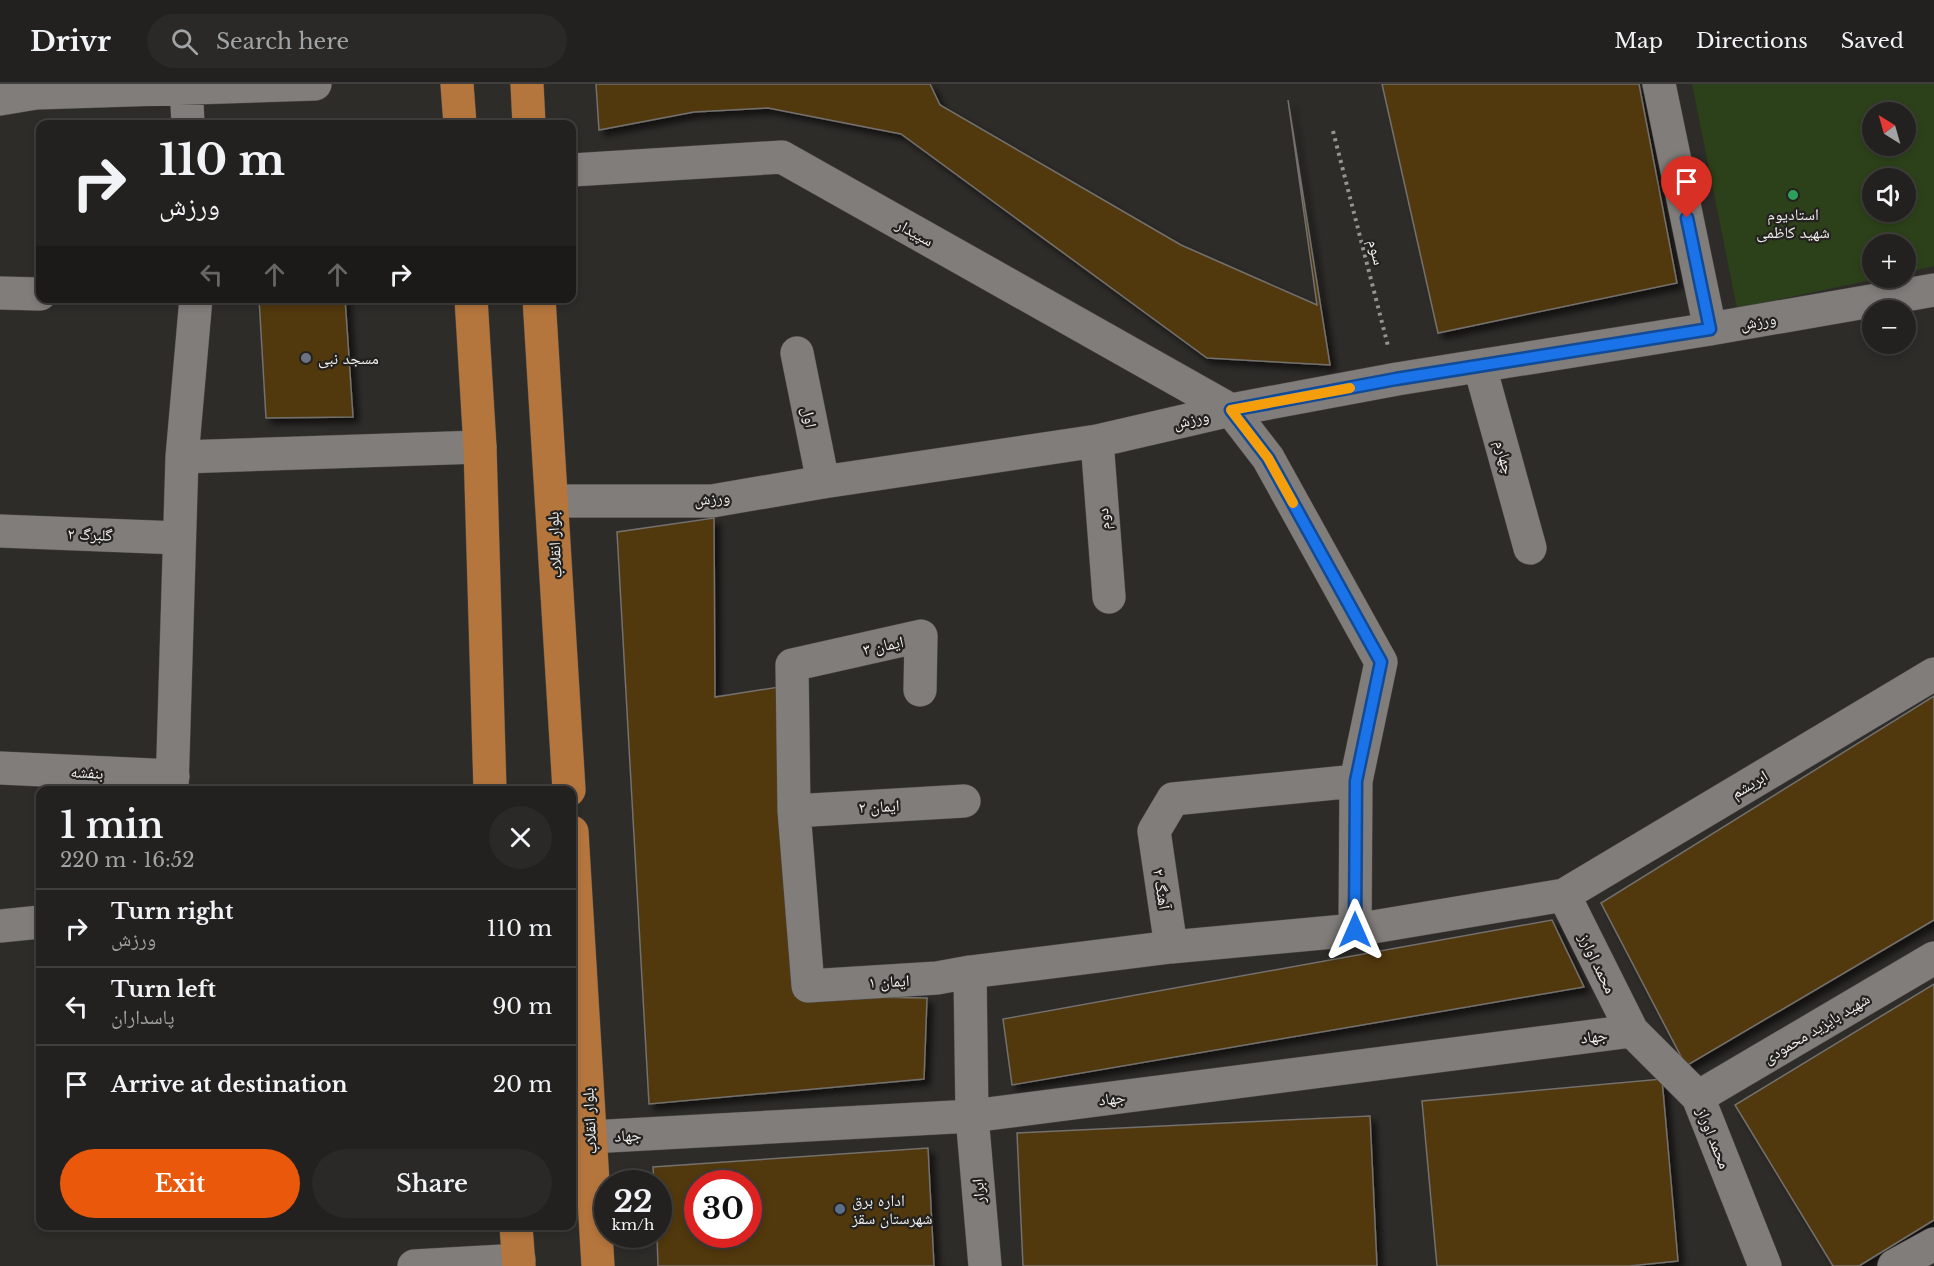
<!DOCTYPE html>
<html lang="en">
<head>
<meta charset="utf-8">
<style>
	body { margin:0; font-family:"Libre Baskerville","Noto Naskh Arabic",serif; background:#2a2928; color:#f1f3f6; height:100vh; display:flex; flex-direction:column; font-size:22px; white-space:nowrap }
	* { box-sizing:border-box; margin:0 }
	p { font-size:20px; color:#a2a3a4 }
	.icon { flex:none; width:33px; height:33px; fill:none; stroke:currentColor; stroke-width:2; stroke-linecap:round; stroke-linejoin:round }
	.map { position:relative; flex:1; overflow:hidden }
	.side { position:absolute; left:36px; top:702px; width:540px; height:444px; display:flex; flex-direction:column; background:#22211f; border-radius:12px; box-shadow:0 3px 9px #0003,0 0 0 2px #3f3e3d }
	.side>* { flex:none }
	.hud { position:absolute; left:36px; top:36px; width:540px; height:183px; border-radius:12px; box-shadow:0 3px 9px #0003,0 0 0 2px #3f3e3d; background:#22211f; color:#f1f3f6; overflow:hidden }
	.needle { width:39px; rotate:323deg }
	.buttons { position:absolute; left:1862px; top:18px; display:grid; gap:12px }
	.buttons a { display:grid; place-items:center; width:54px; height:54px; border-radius:50%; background:#22211f; box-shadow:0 3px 9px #0003,0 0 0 2px #3f3e3d; font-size:30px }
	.speed { position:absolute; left:594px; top:1086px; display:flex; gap:12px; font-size:30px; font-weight:700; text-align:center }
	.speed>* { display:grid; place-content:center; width:78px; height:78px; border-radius:50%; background:#22211f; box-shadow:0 3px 9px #0003,0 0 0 2px #3f3e3d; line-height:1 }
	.speed small { font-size:15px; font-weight:400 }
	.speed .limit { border:9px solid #d22; background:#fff; color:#111 }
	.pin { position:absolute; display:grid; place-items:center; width:51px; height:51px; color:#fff; margin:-62px -26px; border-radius:50% 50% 50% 0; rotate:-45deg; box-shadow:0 0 6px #0007 }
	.pin .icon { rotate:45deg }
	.me { position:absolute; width:66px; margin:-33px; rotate:0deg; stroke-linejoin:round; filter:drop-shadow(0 0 4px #0008) }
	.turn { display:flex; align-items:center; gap:21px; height:126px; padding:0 24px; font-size:27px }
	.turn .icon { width:78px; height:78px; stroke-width:2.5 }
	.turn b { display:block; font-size:42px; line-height:51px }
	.lanes { display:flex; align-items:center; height:57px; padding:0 24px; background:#0003; justify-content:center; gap:30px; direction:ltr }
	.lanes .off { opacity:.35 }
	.round { display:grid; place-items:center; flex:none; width:63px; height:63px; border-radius:32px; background:#2a2928 }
	.head { display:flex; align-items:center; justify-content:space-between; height:102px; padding:0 24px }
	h1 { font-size:36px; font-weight:600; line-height:45px }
	.action { display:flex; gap:12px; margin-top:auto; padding:12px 24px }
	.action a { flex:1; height:69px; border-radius:36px; background:#ea580c; color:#fff; font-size:24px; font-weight:600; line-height:69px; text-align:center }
	.action a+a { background:#2a2928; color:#f1f3f6 }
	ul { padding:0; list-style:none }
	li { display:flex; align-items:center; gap:18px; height:78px; padding:0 24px; border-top:2px solid #3f3e3d }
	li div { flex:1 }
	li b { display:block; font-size:22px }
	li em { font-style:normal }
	header { display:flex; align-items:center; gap:36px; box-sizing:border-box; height:84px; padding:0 30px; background:#22211f; border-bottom:2px solid #3f3e3d }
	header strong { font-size:28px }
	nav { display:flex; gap:33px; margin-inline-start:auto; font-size:21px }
	.search { width:420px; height:54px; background:#2a2928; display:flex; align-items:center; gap:15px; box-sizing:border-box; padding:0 21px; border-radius:33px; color:#a2a3a4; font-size:22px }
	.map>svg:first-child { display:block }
</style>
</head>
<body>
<header>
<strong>Drivr</strong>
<div class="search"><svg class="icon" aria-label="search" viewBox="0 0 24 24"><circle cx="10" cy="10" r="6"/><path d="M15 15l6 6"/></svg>Search here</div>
<nav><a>Map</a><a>Directions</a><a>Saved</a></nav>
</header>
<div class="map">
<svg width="1934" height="1182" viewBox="0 0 1934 1182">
	<defs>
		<filter id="shadow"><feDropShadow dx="5.5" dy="5.5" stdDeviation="3" flood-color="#0009"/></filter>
	</defs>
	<rect width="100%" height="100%" fill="#2e2c29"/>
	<path fill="#2c4119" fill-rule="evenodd" d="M1692,0H1934V182L1905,189V160H1872V194H1881L1737,224ZM1872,28H1905V62H1872ZM1872,94H1905V128H1872Z"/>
	<path fill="#51380e" stroke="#73706d" stroke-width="1.5" fill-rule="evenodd" filter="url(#shadow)" d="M596,0H930L940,21L1181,161L1317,221L1288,16L1330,281L1207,274L901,50L768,24L694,28L599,46Z
		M1382,0H1639L1677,199L1438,249Z
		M259,214H345L353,333L266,334Z
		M714,434L715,613L779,603L795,912L927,914L924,995L649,1020L617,448Z
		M1934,612V836L1686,982L1601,819Z
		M1552,836L1584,903L1012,1001L1003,935Z
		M1934,900V1136L1859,1182H1833L1735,1021Z
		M1662,995L1678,1177L1629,1182H1437L1422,1017Z
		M1370,1032L1377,1182H1023L1017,1049Z
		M928,1064L934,1182H658L657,1150H658V1100H654L653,1083ZM698,1100H748V1150H698Z"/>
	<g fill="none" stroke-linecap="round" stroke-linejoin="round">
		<g stroke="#4a4846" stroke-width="34">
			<path id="minor" d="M186,0L188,40
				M1659,0L1710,245
				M0,15L36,9L315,0
				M572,86L782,73L1231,326L1268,374L1381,578L1356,697L1355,846
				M0,209L40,210
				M797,269L823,398
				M1480,283L1530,464
				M1097,357L1109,513
				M182,373L480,363
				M552,417H712L823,398L1097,357L1231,326L1397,295L1710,245L1934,206
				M0,447L179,454
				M920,606L921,552L792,581L794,727L808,902L937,894L970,888L1171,863L1355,846L1564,811L1934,590
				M0,684L173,692
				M172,706L182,373L196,214
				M794,727L964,717
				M1564,811L1632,947L1698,1013L1765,1182
				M0,842L40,838
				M1171,863L1154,747L1173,715L1356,697
				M970,888L972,1032L985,1182
				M1698,1013L1934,874
				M590,1053L972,1032L1632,947
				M414,1182L519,1176
				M1894,1182L1934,1160"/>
		</g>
		<g stroke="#4a4846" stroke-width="34">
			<path id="major" d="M457,0L460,40
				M527,0L529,40
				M471,214L480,363L490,706
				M539,214L569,706
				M572,748L598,1182
				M516,1142L519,1182"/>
		</g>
		<path stroke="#959491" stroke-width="4" stroke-dasharray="3 4.5" stroke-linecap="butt" d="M1333,47L1388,262"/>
		<use href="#minor" stroke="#807d7a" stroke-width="33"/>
		<use href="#major" stroke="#b5763d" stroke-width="33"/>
	</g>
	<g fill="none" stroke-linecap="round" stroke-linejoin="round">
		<g stroke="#114b97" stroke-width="15">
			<path id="route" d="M1355,846L1356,697L1381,578L1268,374L1231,326L1396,295L1710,245L1687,134"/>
		</g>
		<use href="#route" stroke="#1a73e8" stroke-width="10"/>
		<path stroke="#f59e0b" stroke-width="10" d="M1293,419L1268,374L1231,326L1350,304"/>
	</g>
	<circle fill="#2e9e5b" stroke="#24221f" stroke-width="2" cx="1793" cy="111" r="6"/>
	<circle fill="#6b7280" stroke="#24221f" stroke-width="2" cx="306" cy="274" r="6"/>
	<circle fill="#5c6f8a" stroke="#24221f" stroke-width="2" cx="840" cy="1125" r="6"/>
	<g text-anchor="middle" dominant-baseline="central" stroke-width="4.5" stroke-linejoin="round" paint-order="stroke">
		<g font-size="16" fill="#efeeec" stroke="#24221f" text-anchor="start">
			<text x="1793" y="130" text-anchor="middle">استادیوم<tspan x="1793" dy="18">شهید کاظمی</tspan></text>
			<text x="318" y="274">مسجد نبی</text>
			<text x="852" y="1116">اداره برق<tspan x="852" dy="18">شهرستان سقز</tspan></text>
		</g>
		<g font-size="16" fill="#efeeec" stroke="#24221f">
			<text transform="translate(915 148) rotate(29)">سپیدار</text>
			<text transform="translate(1377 168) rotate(76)">سوم</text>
			<text transform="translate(1758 237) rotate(-10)">ورزش</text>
			<text transform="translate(810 333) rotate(79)">اول</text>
			<text transform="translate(1191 335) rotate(-13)">ورزش</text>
			<text transform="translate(1505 373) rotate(75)">چهارم</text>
			<text transform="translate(712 414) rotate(-5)">ورزش</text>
			<text transform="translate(1103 435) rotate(-95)">دوم</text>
			<text transform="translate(90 450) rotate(2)">گلبرگ ۲</text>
			<text transform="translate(554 461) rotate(-93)">بلوار انقلاب</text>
			<text transform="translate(883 561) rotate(-12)">ایمان ۳</text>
			<text transform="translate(87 688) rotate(3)">بنفشه</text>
			<text transform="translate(1749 700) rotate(-31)">ابریشم</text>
			<text transform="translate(879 722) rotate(-3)">ایمان ۲</text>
			<text transform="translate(1162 805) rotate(81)">آهنگ ۲</text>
			<text transform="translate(1598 879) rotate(64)">محمد اوارز</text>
			<text transform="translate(889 897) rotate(-3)">ایمان ۱</text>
			<text transform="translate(1816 944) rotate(-31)">شهید بایزید محمودی</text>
			<text transform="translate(1594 952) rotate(-7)">جهاد</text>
			<text transform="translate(1112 1014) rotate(-7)">جهاد</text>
			<text transform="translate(589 1037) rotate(-93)">بلوار انقلاب</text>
			<text transform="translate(628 1051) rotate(-3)">جهاد</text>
			<text transform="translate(1714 1054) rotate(68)">محمد اوراز</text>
			<text transform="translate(978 1107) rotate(-95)">ابرار</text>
		</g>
	</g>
</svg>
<div class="buttons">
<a><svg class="needle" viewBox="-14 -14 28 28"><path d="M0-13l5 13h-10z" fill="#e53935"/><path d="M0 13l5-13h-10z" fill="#a2a3a4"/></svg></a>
<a><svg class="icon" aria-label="sound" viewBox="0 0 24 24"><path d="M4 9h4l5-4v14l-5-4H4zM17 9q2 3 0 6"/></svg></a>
<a>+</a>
<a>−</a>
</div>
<div class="speed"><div>22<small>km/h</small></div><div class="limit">30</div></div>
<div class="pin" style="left:1687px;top:134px;background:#d93025"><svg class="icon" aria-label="arrive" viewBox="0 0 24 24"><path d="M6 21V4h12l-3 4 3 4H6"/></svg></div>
<svg class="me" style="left:1355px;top:846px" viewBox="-20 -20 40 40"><path d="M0-17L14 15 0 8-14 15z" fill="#1a73e8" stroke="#fff" stroke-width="4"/></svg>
<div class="hud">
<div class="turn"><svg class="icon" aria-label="right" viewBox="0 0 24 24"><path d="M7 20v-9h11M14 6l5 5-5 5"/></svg><div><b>110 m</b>ورزش</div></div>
<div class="lanes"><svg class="icon off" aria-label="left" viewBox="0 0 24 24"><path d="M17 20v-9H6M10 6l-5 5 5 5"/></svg><svg class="icon off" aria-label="ahead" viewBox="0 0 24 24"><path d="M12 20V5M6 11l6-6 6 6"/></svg><svg class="icon off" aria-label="ahead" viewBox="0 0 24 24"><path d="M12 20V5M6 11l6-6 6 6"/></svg><svg class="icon" aria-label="right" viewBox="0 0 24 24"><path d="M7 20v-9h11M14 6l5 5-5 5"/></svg></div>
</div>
<section class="side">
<div class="head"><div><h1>1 min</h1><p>220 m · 16:52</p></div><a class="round"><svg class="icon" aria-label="close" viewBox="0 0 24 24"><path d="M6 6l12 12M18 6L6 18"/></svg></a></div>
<ul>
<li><svg class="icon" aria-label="right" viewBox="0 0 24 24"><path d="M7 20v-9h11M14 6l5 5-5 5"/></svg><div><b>Turn right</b><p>ورزش</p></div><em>110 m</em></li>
<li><svg class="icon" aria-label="left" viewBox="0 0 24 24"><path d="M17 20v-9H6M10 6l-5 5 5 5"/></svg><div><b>Turn left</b><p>پاسداران</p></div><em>90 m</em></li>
<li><svg class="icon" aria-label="arrive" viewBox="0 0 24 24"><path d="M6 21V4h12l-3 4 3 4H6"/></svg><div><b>Arrive at destination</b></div><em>20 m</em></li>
</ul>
<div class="action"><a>Exit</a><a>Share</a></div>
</section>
</div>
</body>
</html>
